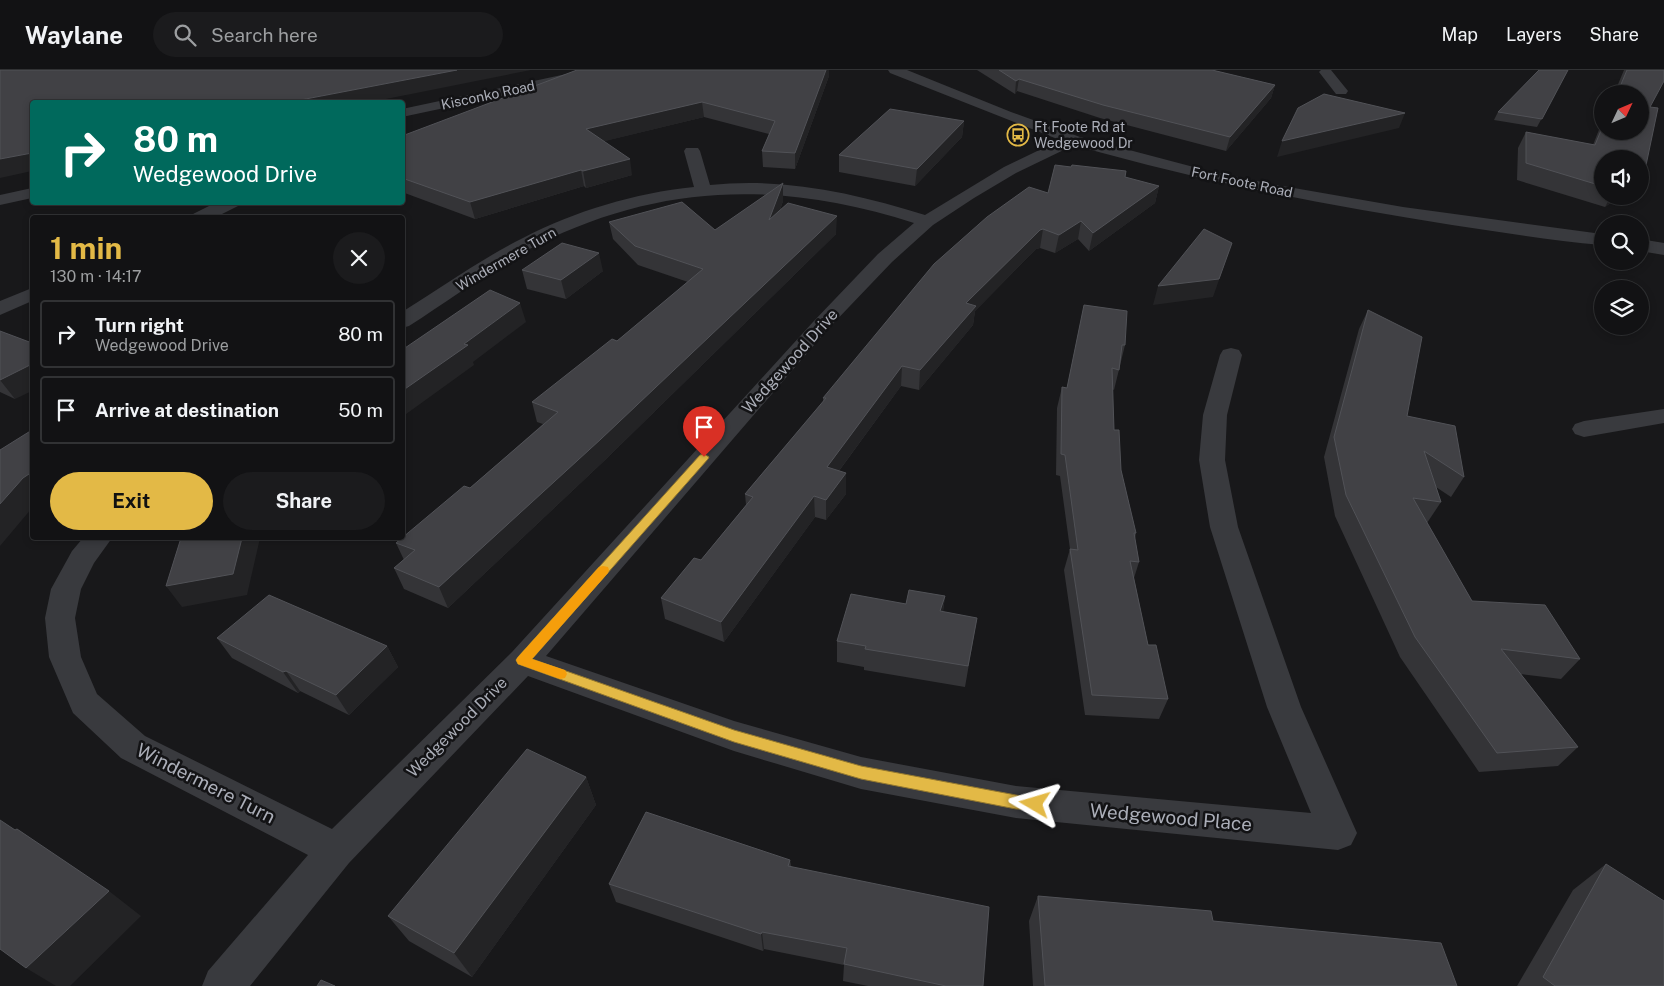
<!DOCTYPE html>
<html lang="en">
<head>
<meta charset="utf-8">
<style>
	body { margin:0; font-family:"Public Sans",sans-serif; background:#1b1b1d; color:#f1f3f6; height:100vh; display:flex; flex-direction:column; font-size:19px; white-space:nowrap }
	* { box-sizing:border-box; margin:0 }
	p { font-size:16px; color:#9c9ea0 }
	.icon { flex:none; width:28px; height:28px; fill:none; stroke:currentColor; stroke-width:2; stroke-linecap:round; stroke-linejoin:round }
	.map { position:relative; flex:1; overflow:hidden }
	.drawer { position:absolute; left:30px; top:145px; width:375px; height:325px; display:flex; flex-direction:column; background:#121214; border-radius:5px; box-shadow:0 2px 8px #0003,0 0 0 1px #313234 }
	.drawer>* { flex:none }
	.hud { position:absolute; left:30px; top:30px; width:375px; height:105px; border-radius:5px; box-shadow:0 2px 8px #0003,0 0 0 1px #313234; background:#00695c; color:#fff; overflow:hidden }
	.needle { width:32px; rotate:46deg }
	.tools { position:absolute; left:1594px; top:15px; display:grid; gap:10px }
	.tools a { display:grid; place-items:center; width:55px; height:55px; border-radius:50%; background:#121214; box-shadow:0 2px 8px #0003,0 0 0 1px #313234; font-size:25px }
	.pin { position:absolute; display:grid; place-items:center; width:42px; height:42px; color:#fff; margin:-51px -21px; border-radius:50% 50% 50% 0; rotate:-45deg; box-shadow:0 0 5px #0007 }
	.pin .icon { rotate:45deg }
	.me { position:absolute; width:55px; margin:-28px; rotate:277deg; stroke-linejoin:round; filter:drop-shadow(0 0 4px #0008) }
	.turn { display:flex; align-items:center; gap:18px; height:105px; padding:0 20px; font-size:22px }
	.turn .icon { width:65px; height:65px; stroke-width:2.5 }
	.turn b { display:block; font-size:35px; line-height:42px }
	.round { display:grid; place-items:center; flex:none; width:52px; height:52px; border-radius:26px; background:#1b1b1d }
	.head { display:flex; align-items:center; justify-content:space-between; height:85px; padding:0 20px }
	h1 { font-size:30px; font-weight:700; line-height:38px; color:#e3b946 }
	.primary-button { display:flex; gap:10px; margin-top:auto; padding:10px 20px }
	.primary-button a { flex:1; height:58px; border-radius:30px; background:#e3b946; color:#111; font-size:20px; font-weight:700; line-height:58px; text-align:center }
	.primary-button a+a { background:#1b1b1d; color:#f1f3f6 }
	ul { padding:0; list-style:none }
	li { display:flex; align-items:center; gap:15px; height:68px; margin:0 10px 8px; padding:0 10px; border:2px solid #313234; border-radius:5px }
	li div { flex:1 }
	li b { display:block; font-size:19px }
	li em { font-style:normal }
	header { display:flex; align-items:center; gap:30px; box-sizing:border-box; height:70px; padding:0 25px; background:#121214; border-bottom:1px solid #313234 }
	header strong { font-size:24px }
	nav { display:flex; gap:28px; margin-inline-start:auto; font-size:18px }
	.search { width:350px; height:45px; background:#1b1b1d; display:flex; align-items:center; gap:12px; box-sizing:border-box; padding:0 18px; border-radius:28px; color:#9c9ea0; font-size:19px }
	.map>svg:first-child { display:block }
</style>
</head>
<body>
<header>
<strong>Waylane</strong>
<div class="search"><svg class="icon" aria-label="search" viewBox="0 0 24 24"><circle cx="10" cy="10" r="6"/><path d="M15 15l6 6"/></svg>Search here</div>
<nav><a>Map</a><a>Layers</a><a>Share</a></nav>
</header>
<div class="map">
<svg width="1664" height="916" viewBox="0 0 1664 916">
	<rect width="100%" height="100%" fill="#18181a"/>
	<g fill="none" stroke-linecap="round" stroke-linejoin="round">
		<path fill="#393a3e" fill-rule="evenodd" d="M585,0H610L603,4L402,47V39Z
			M888,0H907L1011,42L1080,67L1205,100L1271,114L1403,137L1602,164V175C1552,171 1502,162 1452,155C1325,135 1199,111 1074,75L1016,103L974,128L933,155L892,192L827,260L546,586L734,651L861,687L1016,716L1311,743L1267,637L1210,457L1199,390L1203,345L1220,285L1223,280L1231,278L1239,280L1242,285L1227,345L1225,390L1238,457L1301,637L1357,763L1351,775L1338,780L1016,748L861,719L734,681L528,606L349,793L250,916H202L208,901L308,785L121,688L73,643L49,587L45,548L51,519L72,481L83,468H112L94,493L81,519L75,548L81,587L97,624L145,666L332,759L512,582L813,252L878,184L914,153C784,111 661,112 537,175C492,198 451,229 409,256L402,258V242C442,217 481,189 523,168C575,141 635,123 694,117L684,81L686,78H698L700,81L710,115C783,107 855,123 925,145L1004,97L1060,70L890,3Z
			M1321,0H1331L1348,21L1346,24H1336L1319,2Z
			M32,118V128L0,135V125Z
			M217,132H240L238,136L214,148H190L193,144Z
			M1640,169L1664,173V185L1640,181Z
			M32,218V231L0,245V231Z
			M1664,339V353L1584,367L1575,364L1572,359L1575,354L1584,351Z"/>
	</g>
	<path fill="#343437" d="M977,0H1212L1275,15L1271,28L1226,81L1100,48L1017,21L1015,24Z
		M1568,0L1537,57L1494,50L1498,42Z
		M1624,0H1664L1602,89V126H1620L1605,137L1517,110L1518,78L1526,62L1593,75L1602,52V61L1640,24H1614Z
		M829,6L795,99L763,97L762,81L769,64L704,47L604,71L632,105L586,118L584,116L475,149L402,122V66Z
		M964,51L962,67L915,116L839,102V85Z
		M783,113V131L780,140L836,164L605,390L448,538L404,519L394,498L404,490L396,473L470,418L543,354L537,352L532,332L617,271L688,212L638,195L613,169L609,152L715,160Z
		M1159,116L1155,133L1089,181L1078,169L1055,183L1040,178L1036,179L975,241L973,255L919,320L901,316L839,401L846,403V424L826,450L815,447L724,572L665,549L661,528L701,490L746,435L745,424L823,332V328L1048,123Z
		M522,200L603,201L566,229L527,219Z
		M1368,240L1407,346L1464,407L1451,427L1436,417L1441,432L1427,453L1472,531L1580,589L1561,609L1521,604L1578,677L1558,696L1479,702L1400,587L1335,446L1324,387L1359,259Z
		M1080,254L1125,275L1114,320L1112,319L1114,360L1121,400L1136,463L1135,469L1139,492L1134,508L1148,575L1168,629L1159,649L1085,645L1064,500L1070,479L1060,406L1056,405L1057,338L1062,317L1067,318Z
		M0,261L15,329L0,322Z
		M945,526L943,542L977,548L965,617L864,600V597L837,592V571L906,534Z
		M217,568L387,576L398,597L349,645L300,621L298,623L232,588Z
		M586,707L596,735L472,907L409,871L388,846Z
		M790,790L791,796L983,916H868L843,911L844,895L764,879L763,881L616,832L609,814Z
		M1606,794L1664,916H1517L1573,820Z
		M1038,826L1213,851L1457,916H1033L1029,851Z"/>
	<path fill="#232325" d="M457,0H531L371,32H290Z
		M826,0H829V6L795,99V83Z
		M1019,9L1017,21L1015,24L1016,11Z
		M1275,15L1271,28L1226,81L1230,67Z
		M702,32L704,47L589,75L586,59Z
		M1405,43L1399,58L1277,87L1282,71Z
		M964,51L962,67L915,116L917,99Z
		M32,83V101L0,108V89Z
		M630,89L632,105L586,118L583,101Z
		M581,100L584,116L475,149L470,132Z
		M783,113V131L770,168L769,150Z
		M1159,116L1155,133L1089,181L1093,163Z
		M1611,126H1620L1605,137Z
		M837,146L836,164L605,390L448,538L439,517Z
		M1081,151L1078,169L1055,183L1059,165Z
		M1043,159L1040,178L1036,179L975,241L973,255L919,320L920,300L966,233L1040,160Z
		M1232,173L1213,227L1153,235L1158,216Z
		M599,183L603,201L566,229L561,210Z
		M520,233L526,252L473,292L474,295L402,347V321L464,274Z
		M32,294V321L15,329L0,310Z
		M902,296L901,316L827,417V397Z
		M32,402V438L0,476V434L23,408Z
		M846,403V424L826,450V430Z
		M814,426L815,447L724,572L721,552Z
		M242,468H260L247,525L182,537L166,516Z
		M945,526L942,547L940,541Z
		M387,576L398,597L349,645L336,625Z
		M286,601L300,621L298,623L283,602Z
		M586,707L596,735L472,907L454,883Z
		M109,821L141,846L70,916H56L26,898Z
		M762,862L764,879L763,881L761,864Z"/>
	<path fill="#414145" stroke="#515257" d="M0,0H457L290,32H32V83L0,89Z
		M577,0H826L795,83L762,81L775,51L702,32L586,59L630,89L583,101L581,100L470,132L402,108V66Z
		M999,0H1212L1275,15L1230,67L1103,35L1019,9L1016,11Z
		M1539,0H1568L1542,49L1498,42Z
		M1627,0H1664V11L1650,37L1658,38L1645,100L1640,103V89H1602V116L1526,93V62L1595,75L1602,58V61H1640V24H1617Z
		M1324,24L1405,43L1282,71L1298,38Z
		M890,39L964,51L917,99L839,85Z
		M1055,95L1071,97L1072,95L1126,101L1125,107L1159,116L1093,163L1081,151L1059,165L1043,159L1040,160L966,233L976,236L920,300L902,296L827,397L846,403L826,430L814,426L721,552L661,528L694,488L701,490L753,427L745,424L826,328H823L934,194L987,147L1029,117L1048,123Z
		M783,113L769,150L788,133L837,146L601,369L439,517L394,498L415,480L396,473L464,416L470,418L558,342L532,332L612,269L617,271L703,199L635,176L609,152L682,132L715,160Z
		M1204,159L1232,173L1219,209L1158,216Z
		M562,173L599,183L561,210L522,200Z
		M490,220L520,233L464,274L468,275L402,321V280Z
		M1084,235L1127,241L1125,275H1122L1119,300L1112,298L1114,360H1119L1121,400L1136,463H1134L1139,492L1130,491L1148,575H1156L1168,629L1092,625L1070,479L1078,480L1065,385L1061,384L1062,317L1067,318Z
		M1368,240L1422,267L1407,346L1455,356L1464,407L1424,381L1441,432L1413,428L1472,531L1545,535L1580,589L1501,579L1578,677L1497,683L1415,567L1346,425L1334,367Z
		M0,261L32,273V294L0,310Z
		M32,360V402L23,408L0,434V380Z
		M181,468H242L233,504L166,516Z
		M909,520L945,526L940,541L977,548L968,596L865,579L866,576L837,571L851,524L906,534Z
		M269,525L387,576L336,625L286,601L283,602L217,568Z
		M527,679L586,707L454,883L388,846Z
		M646,742L790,790L788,796L989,837L983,916H946L844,894L847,878L762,862L761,864L609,814Z
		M0,750L15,760L17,759L109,821L26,898L0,879Z
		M1606,794L1664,831V916H1555L1543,907Z
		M1038,826L1211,841L1213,851L1441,873L1457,916H1045Z
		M321,910L335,916H317Z"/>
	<path fill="#e3b946" stroke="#94782e" d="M704,384L709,387L708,389L532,589L734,660L861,696L1016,725L1040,729L1043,734L1040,738L1035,740L1016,739L861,709L734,672L518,594L516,590L518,587L700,385Z"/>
	<path fill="#f59e0b" d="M603,496L608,497L609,500L608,503L532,589L565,600L567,604L565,608L560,609L518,594L516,590L518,587L599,497Z"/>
	<defs>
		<g id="bus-ring" transform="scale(1.125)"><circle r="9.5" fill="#131315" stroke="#e3b946" stroke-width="1.5"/><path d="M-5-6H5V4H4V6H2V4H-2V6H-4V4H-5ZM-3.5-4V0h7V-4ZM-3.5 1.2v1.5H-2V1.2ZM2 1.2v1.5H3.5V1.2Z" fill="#e3b946"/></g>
	</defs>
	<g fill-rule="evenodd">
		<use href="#bus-ring" x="1018" y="65"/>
	</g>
	<g text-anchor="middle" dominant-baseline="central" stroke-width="5" stroke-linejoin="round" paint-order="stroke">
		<g font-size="14" fill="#abaeb8" stroke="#131315">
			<text transform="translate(488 25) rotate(-12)">Kisconko Road</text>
			<text transform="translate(1242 112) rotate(12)">Fort Foote Road</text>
			<text transform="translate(506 189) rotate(-30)">Windermere Turn</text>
		</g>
		<g font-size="14" fill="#abaeb8" stroke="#131315" text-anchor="start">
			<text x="1034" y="57">Ft Foote Rd at<tspan x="1034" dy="16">Wedgewood Dr</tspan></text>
		</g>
		<g font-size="16" fill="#abaeb8" stroke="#131315">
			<text transform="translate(790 291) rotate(-48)">Wedgewood Drive</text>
			<text transform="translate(457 657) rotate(-45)">Wedgewood Drive</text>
		</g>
		<g font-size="19" fill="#abaeb8" stroke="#131315">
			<text transform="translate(206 713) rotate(27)">Windermere Turn</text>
			<text transform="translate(1171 747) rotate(5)">Wedgewood Place</text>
		</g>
	</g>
</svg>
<div class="tools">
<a><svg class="needle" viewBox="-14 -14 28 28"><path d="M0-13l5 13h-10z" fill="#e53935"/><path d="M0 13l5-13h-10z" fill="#9c9ea0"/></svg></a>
<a><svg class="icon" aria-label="sound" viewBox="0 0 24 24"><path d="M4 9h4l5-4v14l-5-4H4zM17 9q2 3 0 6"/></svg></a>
<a><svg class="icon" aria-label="search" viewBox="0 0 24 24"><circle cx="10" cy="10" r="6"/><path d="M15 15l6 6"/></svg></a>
<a><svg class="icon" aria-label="layers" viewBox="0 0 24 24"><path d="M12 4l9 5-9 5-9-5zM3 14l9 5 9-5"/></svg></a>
</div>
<div class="pin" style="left:704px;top:387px;background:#d93025"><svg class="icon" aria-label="arrive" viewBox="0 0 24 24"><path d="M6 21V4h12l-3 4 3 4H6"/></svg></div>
<svg class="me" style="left:1035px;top:734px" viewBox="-20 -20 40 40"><path d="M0-17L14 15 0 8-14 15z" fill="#e3b946" stroke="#fff" stroke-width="4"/></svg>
<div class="hud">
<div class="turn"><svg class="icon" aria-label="right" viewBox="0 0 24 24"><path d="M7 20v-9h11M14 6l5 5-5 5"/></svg><div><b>80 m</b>Wedgewood Drive</div></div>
</div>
<section class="drawer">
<div class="head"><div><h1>1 min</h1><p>130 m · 14:17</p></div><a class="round"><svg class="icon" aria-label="close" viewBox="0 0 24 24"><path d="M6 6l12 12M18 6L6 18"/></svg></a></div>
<ul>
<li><svg class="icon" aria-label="right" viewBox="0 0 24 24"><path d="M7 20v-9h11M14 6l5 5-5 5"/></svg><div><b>Turn right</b><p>Wedgewood Drive</p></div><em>80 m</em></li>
<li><svg class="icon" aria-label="arrive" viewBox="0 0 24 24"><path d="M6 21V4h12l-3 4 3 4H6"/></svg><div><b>Arrive at destination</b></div><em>50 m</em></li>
</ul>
<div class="primary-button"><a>Exit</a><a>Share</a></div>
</section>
</div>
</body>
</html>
